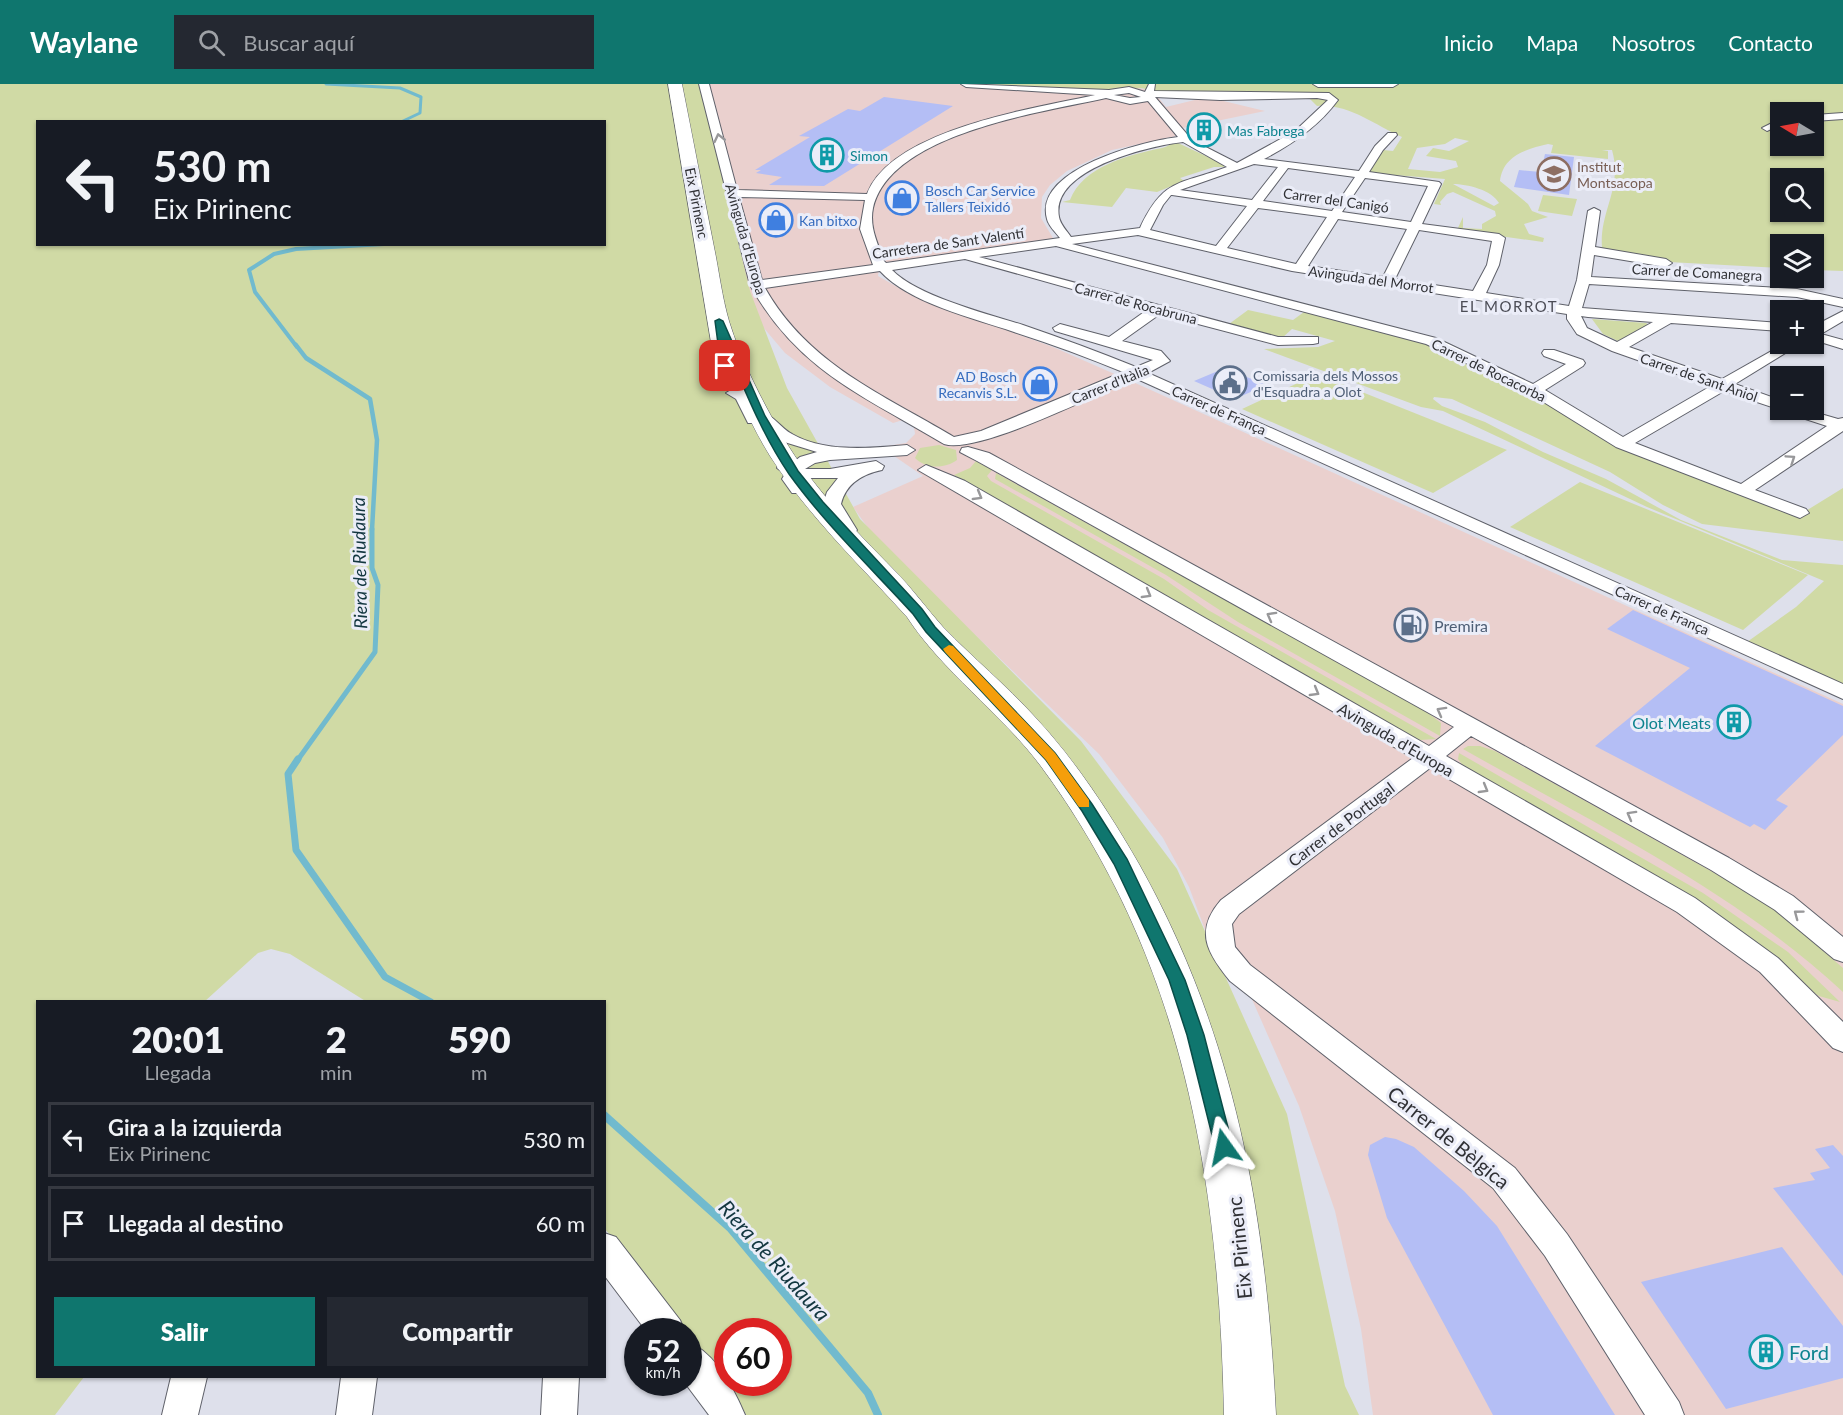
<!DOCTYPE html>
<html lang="es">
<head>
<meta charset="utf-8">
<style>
	body { margin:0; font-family:Lato,sans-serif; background:#242831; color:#f1f3f6; height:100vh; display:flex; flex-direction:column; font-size:22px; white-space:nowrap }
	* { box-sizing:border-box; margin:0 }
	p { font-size:20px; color:#9ea1a6 }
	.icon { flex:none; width:33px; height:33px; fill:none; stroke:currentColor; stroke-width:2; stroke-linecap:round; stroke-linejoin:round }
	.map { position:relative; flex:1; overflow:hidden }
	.sheet { position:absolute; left:36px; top:916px; width:570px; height:378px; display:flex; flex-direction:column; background:#171b24; border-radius:0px; box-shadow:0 2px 4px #0004 }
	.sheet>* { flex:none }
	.hud { position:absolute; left:36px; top:36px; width:570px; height:126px; border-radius:0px; box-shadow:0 2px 4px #0004; background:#171b24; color:#f1f3f6; overflow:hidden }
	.needle { width:39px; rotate:280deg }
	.fabs { position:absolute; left:1770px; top:18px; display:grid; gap:12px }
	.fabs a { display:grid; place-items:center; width:54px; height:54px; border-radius:0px; background:#171b24; box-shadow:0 2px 4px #0004; font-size:30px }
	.speed { position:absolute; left:624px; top:1234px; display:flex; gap:12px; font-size:30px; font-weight:700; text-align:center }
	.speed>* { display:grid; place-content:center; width:78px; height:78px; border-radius:50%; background:#171b24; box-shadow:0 2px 4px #0004; line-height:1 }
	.speed small { font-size:15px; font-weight:400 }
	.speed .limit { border:9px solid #d22; background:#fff; color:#111 }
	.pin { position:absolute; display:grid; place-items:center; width:51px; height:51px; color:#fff; margin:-26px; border-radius:12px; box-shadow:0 3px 9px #0006 }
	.me { position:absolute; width:66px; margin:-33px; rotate:348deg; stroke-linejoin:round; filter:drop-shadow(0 0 4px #0008) }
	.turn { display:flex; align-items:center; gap:21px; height:126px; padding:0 18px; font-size:27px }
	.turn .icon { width:78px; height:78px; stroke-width:2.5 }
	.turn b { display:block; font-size:42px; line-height:51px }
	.eta { display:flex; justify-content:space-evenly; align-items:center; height:102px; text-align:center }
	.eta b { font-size:36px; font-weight:800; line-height:42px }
	.primary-button { display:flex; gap:12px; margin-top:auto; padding:12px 18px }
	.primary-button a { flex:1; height:69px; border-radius:0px; background:#0f766e; color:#fff; font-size:24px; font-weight:800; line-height:69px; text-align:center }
	.primary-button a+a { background:#242831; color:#f1f3f6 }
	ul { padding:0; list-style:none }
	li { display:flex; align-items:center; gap:18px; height:75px; margin:0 12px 9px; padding:0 6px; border:3px solid #363941; border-radius:0px }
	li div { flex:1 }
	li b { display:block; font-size:22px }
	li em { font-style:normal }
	header { display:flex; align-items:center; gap:36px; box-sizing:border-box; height:84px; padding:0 30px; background:#0f766e; color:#fff }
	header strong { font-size:28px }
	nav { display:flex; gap:33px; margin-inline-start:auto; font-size:21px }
	.search { width:420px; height:54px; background:#242831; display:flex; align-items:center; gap:15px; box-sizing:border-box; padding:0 21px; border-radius:0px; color:#9ea1a6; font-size:22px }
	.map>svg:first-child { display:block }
</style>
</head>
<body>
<header>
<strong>Waylane</strong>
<div class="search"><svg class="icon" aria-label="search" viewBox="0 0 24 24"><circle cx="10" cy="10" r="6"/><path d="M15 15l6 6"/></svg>Buscar aquí</div>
<nav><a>Inicio</a><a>Mapa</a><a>Nosotros</a><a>Contacto</a></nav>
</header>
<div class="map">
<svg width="1843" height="1331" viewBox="0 0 1843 1331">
	<rect width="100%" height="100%" fill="#dee0eb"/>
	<path fill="#ead0ce" d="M699,0H987L1099,7L1139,4L1153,7L1166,23L1207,13L1265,27L1173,46L1176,52L1112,66L1067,87L1050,101L1042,113L1041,134L1056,159L879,185L878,192L913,212L1053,263L1142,302L1843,620V1331H1373L1361,1245L1335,1127L1299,1022L1247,904L1207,851L1189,803L1163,754L1099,670L916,494L871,448L853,423L923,392L881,363L906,359L915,350L914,343L903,336L893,339L830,303L785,269L763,243L732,173L743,171Z"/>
	<path fill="#d0daa5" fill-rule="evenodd" d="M0,0H700L750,207L787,304L860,435L1081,657L1177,785L1287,1030L1345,1302L1359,1331H746L736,1311L688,1248L605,1145L604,918H367L290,870L271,865L258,869L204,918H38V1293H84L55,1331H0ZM38,38H604V160H38ZM728,1248H778V1299H728Z
		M987,0H1843V187L1814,186V160H1780V184L1669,178L1602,164C1599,127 1623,105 1612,66H1602L1608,67V75L1551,69L1553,61L1548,60C1527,65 1503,71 1500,97L1528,120L1532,127L1548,133L1524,140L1529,150L1544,154L1543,158L1457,146L1463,133V144L1482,145V140L1496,132L1495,127L1453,108L1447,110L1440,118L1441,121L1434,120L1445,95L1369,89L1383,66L1393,67L1402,53C1375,41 1348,19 1317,22L1305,10L1165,9L1141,4L1099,7ZM1780,28H1814V62H1780ZM1455,54L1469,57L1449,67L1433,64L1426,72L1456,77L1458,83L1440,88L1408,85L1417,64L1445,60ZM1780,94H1814V128H1780ZM1453,100C1467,100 1492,106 1499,119L1494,122Z
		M1178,59L1223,80L1224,83H1214L1180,94L1184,97L1157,108L1126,104L1112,123L1062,118L1070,116C1083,82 1129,71 1162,64C1174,61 1166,58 1178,59Z
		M1543,111L1577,115L1572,132L1538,127Z
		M1248,226L1293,236L1304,228L1426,259L1525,305L1560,327L1796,433L1843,404V457L1702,440L1663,421L1610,388L1452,315L1434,313L1433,315L1442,322L1485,338L1543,368L1606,395L1681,436L1782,476L1843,481V601L1747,558L1796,523L1824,497L1647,423L1443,327L1421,323L1264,265L1318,263L1335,257L1292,245L1282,254L1229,240Z
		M1592,235L1646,239L1649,241L1618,257L1603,250Z
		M1317,290L1507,366L1433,409L1242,325Z
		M939,361L956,366L957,376C945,385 926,385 915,374L920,364Z
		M976,377L992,386L987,392L991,397L1164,495L1208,526L1436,655L1420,656L1407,651L954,391L970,384Z
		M996,389L1427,628L1441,639L1440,652L1238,538L1166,491L995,395Z
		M1580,398L1808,491L1743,546L1510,443Z
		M1468,662H1480L1495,667L1745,806L1777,827L1843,884V908C1732,805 1593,739 1463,665Z
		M1459,669L1703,809L1788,868L1840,918L1819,912L1464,683L1458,675Z"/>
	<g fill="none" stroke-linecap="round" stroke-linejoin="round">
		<path stroke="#71bace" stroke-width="3" d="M326,0L400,4L421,13L420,29L401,38"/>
		<path stroke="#71bace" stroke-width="4" d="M297,263L255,208L249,186L274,170L296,165L384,160"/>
		<path stroke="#71bace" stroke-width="4.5" d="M296,261L306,274L370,315L377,356L372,446"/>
		<path stroke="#71bace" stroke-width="5" d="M297,677L375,568L378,501L372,484V445"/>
		<path stroke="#71bace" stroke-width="7" d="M298,675L288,690L296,766L385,893L431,918"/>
		<path stroke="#71bace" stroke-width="8" d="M604,1031L730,1144L868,1309L878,1331"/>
	</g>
	<path fill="#b4bef5" d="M884,13L953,22L824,102L769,101L782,93L756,89L761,86H755L810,53L799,52L848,25L860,27Z
		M1545,70L1574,73L1569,111L1514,103L1519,86L1541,88Z
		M1225,284L1266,301L1235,315L1194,297Z
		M1633,526L1843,622V651L1776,716L1788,722L1765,746L1754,740L1750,743L1595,662L1690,584L1607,545Z
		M1385,1053L1396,1055L1414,1063L1464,1107L1497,1142L1615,1331H1493L1387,1134L1368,1071L1370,1061Z
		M1833,1061L1843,1072V1192L1773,1104L1815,1096L1810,1089L1830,1084L1815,1065Z
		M1782,1163L1843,1242V1294L1726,1325L1641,1198Z"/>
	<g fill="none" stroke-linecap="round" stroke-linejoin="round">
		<g stroke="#5f616a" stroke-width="2">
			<path id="street" d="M699,0H709L737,106L867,110C892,45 1036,24 1095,11L966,3L961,0L1109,6L1129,3L1145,8L1149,0H1155L1154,7L1329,9L1338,16C1319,42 1293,60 1264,75L1359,87L1375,62L1388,49H1396L1397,51L1383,66L1369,88L1439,98L1441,100L1422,140L1499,150L1505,154L1499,181L1486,209L1569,222L1577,196L1588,127L1594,124L1600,127L1595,163L1666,175L1672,179L1666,183L1594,171L1591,193L1797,205L1843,215V223L1797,213L1589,200L1582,224L1780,239V247L1671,239L1629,263L1722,295L1784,260H1800L1735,300L1780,316L1781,326L1724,307L1635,359L1741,400L1827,342L1787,329L1786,326H1807L1838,335L1843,334V347L1755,406L1806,425L1809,429L1800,434L1616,363L1529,309L1426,260L1056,162L979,173L1278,253H1318V259L1313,260L1278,261L1160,230L1122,257L1161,267L1170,277L1148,289L1843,600V615L1135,294C1099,309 977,371 944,360C864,312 798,287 750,201ZM1129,9L1141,13L1130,14L1114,11ZM1155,13L1220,16L1317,14L1328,16L1295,47L1237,79L1192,56ZM1106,14L1130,20L1148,17L1178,53C1144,57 1033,85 1047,135C1048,141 1056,149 1060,154L886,179L884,177C878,160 869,143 873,124C890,49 1043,28 1106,14ZM1183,58L1227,83C1180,101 1164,93 1140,144L1071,153C1067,147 1060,140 1059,133C1050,85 1149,62 1183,58ZM1254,80L1278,83L1252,116L1180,106ZM1288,84L1355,93L1332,127L1263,117ZM1365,94L1428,102L1411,138L1342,128ZM1171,111H1172L1247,122L1216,162L1150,146L1163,121ZM739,113L865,116L860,145L873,181L762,196ZM1258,124L1327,133L1296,180L1227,164ZM1338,135L1407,145L1383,193L1308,182ZM1419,146L1492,157L1487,181L1473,207L1395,195ZM1138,151L1292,187L1567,230V235L1577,250L1612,267L1711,302L1623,353L1545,306L1583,282L1585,279L1583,276L1554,266H1544L1542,269L1544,272L1566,280L1533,300L1436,254L1072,160ZM965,175L1147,226L1109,253L1060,240L1053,244L1055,247L1153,276L1136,283C1099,268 1061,254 1023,241C988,230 917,212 892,186ZM880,187C909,219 973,234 1014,248C1051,260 1087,273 1123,288L981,347L954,353C882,310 808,280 765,204ZM1581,232L1588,233L1653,238L1617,258L1587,244Z
				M1313,0H1398L1393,3H1318Z
				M1843,29V35L1814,37V31Z
				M1780,35V41L1767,47L1762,44Z
				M1843,227V237L1821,250L1843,256V265L1814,256V242Z
				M734,304L747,309L758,328C772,328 780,344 792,350C825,369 871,364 907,361L915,366L907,371L830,376L815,379L805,385H830L876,377L884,382L882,386C863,390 846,399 841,420L857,446L854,450H842L823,420L827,408L838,394H800L807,405L804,409H792L782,395L785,390L777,384L779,380H791L800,373L817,368L781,357L759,339H748L736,315L726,309Z
				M968,363L989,369L1729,774L1793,812L1843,853V878L1834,875L1775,826L1711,786L1471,652L1446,672L1695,814L1778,874L1843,938V968L1833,964L1760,888L1677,828L1430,684L1239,830L1232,840L1235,863L1250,881L1515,1084L1567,1150L1679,1318L1684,1331H1645L1545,1172L1493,1104L1230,897C1207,869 1194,847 1221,816L1413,674L918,386L926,381L965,397L1429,662L1454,643L977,377L960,368L962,364Z
				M604,1149L616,1153L680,1236L685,1248H647L604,1191Z
				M688,1258C716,1269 734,1305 745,1331H709L685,1299H688Z
				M171,1293H207L198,1331H162Z
				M341,1293H377L372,1331H336Z
				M543,1293H579L577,1331H541Z"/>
		</g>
		<g stroke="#5f616a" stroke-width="1">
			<path id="primary" d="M668,0H682C693,54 703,109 714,163C719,187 722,213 729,237C741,276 762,317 783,353C812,403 854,445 894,486C912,504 926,524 943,543C973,574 1006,601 1035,633C1076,677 1109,728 1139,780C1237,955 1266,1133 1276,1331H1224C1219,1095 1184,875 1040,681C1000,628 942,587 907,533C860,481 808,432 770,372C749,338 734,301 719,264L711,258Z"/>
		</g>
		<use href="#street" fill="#fff" fill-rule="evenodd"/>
		<use href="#primary" fill="#fff" fill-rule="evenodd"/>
	</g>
	<defs><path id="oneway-chevron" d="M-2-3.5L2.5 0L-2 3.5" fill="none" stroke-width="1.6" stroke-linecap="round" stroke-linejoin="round" transform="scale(1.5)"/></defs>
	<g stroke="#98989a">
		<use href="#oneway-chevron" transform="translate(719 54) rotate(-103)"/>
		<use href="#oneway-chevron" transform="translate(1791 375) rotate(-34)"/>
		<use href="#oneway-chevron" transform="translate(978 412) rotate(30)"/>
		<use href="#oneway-chevron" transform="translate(1147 510) rotate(30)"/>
		<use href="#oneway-chevron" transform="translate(1271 532) rotate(-151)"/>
		<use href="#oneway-chevron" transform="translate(1315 608) rotate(30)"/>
		<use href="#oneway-chevron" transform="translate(1441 627) rotate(-151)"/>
		<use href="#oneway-chevron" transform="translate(1484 705) rotate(30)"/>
		<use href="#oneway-chevron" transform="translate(1631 731) rotate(-151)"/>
		<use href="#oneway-chevron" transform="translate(1798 830) rotate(-143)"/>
	</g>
	<path fill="#0f766e" stroke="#0a4d48" stroke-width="1.5" d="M719,235L723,237L765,332L798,387L823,418L922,525L935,543L1055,669L1092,720L1127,775L1185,896L1204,951L1233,1063L1230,1069L1224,1072L1217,1069L1215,1063L1187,951L1169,896L1114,780L1082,727L1046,676L926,548L913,530C872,485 825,440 789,390C763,352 746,309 728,267L730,282L725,285L721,282L715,237Z"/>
	<path fill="#f59e0b" d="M949,561L953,562L1055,669L1089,716V723H1079L1046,676L945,568L943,565Z"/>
	<defs>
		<g id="building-ring" transform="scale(1.725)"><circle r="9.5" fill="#ebedf8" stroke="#0f9aa8" stroke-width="1.5"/><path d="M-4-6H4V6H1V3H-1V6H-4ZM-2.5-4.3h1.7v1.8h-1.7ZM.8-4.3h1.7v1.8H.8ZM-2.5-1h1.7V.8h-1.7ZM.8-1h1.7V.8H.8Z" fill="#0f9aa8"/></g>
		<g id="school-ring" transform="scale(1.725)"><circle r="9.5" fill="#ebedf8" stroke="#8d6e63" stroke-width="1.5"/><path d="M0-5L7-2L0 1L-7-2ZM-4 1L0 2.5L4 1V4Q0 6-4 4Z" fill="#8d6e63"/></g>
		<g id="shop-ring" transform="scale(1.725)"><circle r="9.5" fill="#ebedf8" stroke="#3f7fe0" stroke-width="1.5"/><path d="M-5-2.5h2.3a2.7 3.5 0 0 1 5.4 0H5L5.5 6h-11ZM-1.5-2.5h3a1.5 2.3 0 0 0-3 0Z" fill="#3f7fe0"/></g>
		<g id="civic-ring" transform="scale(1.725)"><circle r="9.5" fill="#ebedf8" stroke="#5c6f8a" stroke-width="1.5"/><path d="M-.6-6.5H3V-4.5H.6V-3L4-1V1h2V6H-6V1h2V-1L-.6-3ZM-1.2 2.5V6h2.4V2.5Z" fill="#5c6f8a"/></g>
		<g id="fuel-ring" transform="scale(1.725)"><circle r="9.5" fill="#ebedf8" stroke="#5c6f8a" stroke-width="1.5"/><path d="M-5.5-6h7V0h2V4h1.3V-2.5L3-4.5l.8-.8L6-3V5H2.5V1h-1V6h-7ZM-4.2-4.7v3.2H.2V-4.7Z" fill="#5c6f8a"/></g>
	</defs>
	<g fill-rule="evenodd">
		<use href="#building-ring" x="1204" y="46"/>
		<use href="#building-ring" x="827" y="71"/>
		<use href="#school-ring" x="1554" y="90"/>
		<use href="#shop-ring" x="902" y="114"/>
		<use href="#shop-ring" x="776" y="136"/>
		<use href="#civic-ring" x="1230" y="299"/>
		<use href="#shop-ring" x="1040" y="300"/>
		<use href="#fuel-ring" x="1411" y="541"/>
		<use href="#building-ring" x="1734" y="638"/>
		<use href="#building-ring" x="1766" y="1268"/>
	</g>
	<g text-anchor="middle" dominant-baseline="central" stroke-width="6" stroke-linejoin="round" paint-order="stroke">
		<g font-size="14" fill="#0d838f" stroke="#ebedf8" text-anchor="start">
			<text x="1227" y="46">Mas Fabrega</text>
			<text x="850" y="71">Simon</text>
		</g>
		<g font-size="14" fill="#785e54" stroke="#ebedf8" text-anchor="start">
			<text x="1577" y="82">Institut<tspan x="1577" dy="16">Montsacopa</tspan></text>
		</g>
		<g font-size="14" fill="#366cbe" stroke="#ebedf8" text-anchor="start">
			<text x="925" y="106">Bosch Car Service<tspan x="925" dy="16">Tallers Teixidó</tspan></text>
			<text x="799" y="136">Kan bitxo</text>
			<text x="1017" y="292" text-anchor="end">AD Bosch<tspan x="1017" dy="16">Recanvis S.L.</tspan></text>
		</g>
		<g font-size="14" fill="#303135" stroke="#ebedf8">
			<text transform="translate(1336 116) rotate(8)">Carrer del Canigó</text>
			<text transform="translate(697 119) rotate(79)">Eix Pirinenc</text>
			<text transform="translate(746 155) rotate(74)">Avinguda d'Europa</text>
			<text transform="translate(948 159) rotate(-8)">Carretera de Sant Valentí</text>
			<text transform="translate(1697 188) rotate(3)">Carrer de Comanegra</text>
			<text transform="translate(1371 195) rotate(8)">Avinguda del Morrot</text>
			<text transform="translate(1136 219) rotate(15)">Carrer de Rocabruna</text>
			<text transform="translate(1489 286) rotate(26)">Carrer de Rocacorba</text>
			<text transform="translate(1699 293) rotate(19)">Carrer de Sant Aniol</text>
			<text transform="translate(1110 300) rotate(-22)">Carrer d'Itàlia</text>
			<text transform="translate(1219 326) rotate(24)">Carrer de França</text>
			<text transform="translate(1662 526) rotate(24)">Carrer de França</text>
		</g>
		<g font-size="14" fill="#4e5e75" stroke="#ebedf8" text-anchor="start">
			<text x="1253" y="291">Comissaria dels Mossos<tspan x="1253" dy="16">d'Esquadra a Olot</tspan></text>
		</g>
		<g font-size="15" letter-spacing="1.5" fill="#4c4d56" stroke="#ebedf8">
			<text x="1509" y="222">EL MORROT</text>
		</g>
		<g font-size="16" fill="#4e5e75" stroke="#ebedf8" text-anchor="start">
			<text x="1434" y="541">Premira</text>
		</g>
		<g font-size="16" fill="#0d838f" stroke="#ebedf8" text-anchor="end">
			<text x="1711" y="638">Olot Meats</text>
		</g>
		<g font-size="16" fill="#303135" stroke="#ebedf8">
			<text transform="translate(1396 655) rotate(30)">Avinguda d'Europa</text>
			<text transform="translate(1341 740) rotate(-37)">Carrer de Portugal</text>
		</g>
		<g font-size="18" font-style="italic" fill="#133740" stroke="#ebedf8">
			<text transform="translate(359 479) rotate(-91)">Riera de Riudaura</text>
		</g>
		<g font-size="20" fill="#303135" stroke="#ebedf8">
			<text transform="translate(1449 1053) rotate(39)">Carrer de Bèlgica</text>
			<text transform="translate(1239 1164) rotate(-96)">Eix Pirinenc</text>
		</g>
		<g font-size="20" fill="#0d838f" stroke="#ebedf8" text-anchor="start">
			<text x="1789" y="1268">Ford</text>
		</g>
		<g font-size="21" font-style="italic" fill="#133740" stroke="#ebedf8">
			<text transform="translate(775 1176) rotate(48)">Riera de Riudaura</text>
		</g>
	</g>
</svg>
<div class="fabs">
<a><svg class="needle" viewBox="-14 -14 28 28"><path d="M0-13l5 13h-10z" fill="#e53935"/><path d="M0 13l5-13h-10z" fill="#9ea1a6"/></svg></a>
<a><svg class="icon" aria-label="search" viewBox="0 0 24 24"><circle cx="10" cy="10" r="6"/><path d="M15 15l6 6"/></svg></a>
<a><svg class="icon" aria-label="layers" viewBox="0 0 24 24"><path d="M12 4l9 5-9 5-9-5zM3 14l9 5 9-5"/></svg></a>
<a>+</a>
<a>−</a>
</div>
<div class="speed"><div>52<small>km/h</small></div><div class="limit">60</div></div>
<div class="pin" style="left:725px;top:282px;background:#d93025"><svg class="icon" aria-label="arrive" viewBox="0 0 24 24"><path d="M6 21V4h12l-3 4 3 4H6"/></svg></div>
<svg class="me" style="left:1224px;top:1063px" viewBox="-20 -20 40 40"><path d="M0-17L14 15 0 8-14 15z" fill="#0f766e" stroke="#fff" stroke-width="4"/></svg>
<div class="hud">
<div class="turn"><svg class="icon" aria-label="left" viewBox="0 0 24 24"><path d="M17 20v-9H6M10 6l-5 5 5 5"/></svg><div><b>530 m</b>Eix Pirinenc</div></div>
</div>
<section class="sheet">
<div class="eta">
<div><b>20:01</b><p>Llegada</p></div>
<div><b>2</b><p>min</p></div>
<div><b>590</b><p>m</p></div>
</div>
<ul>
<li><svg class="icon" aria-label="left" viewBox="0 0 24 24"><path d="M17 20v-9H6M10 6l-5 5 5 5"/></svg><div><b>Gira a la izquierda</b><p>Eix Pirinenc</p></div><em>530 m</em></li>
<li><svg class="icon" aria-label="arrive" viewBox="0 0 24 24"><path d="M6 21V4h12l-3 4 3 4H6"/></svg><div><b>Llegada al destino</b></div><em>60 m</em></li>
</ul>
<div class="primary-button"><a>Salir</a><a>Compartir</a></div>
</section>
</div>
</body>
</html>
